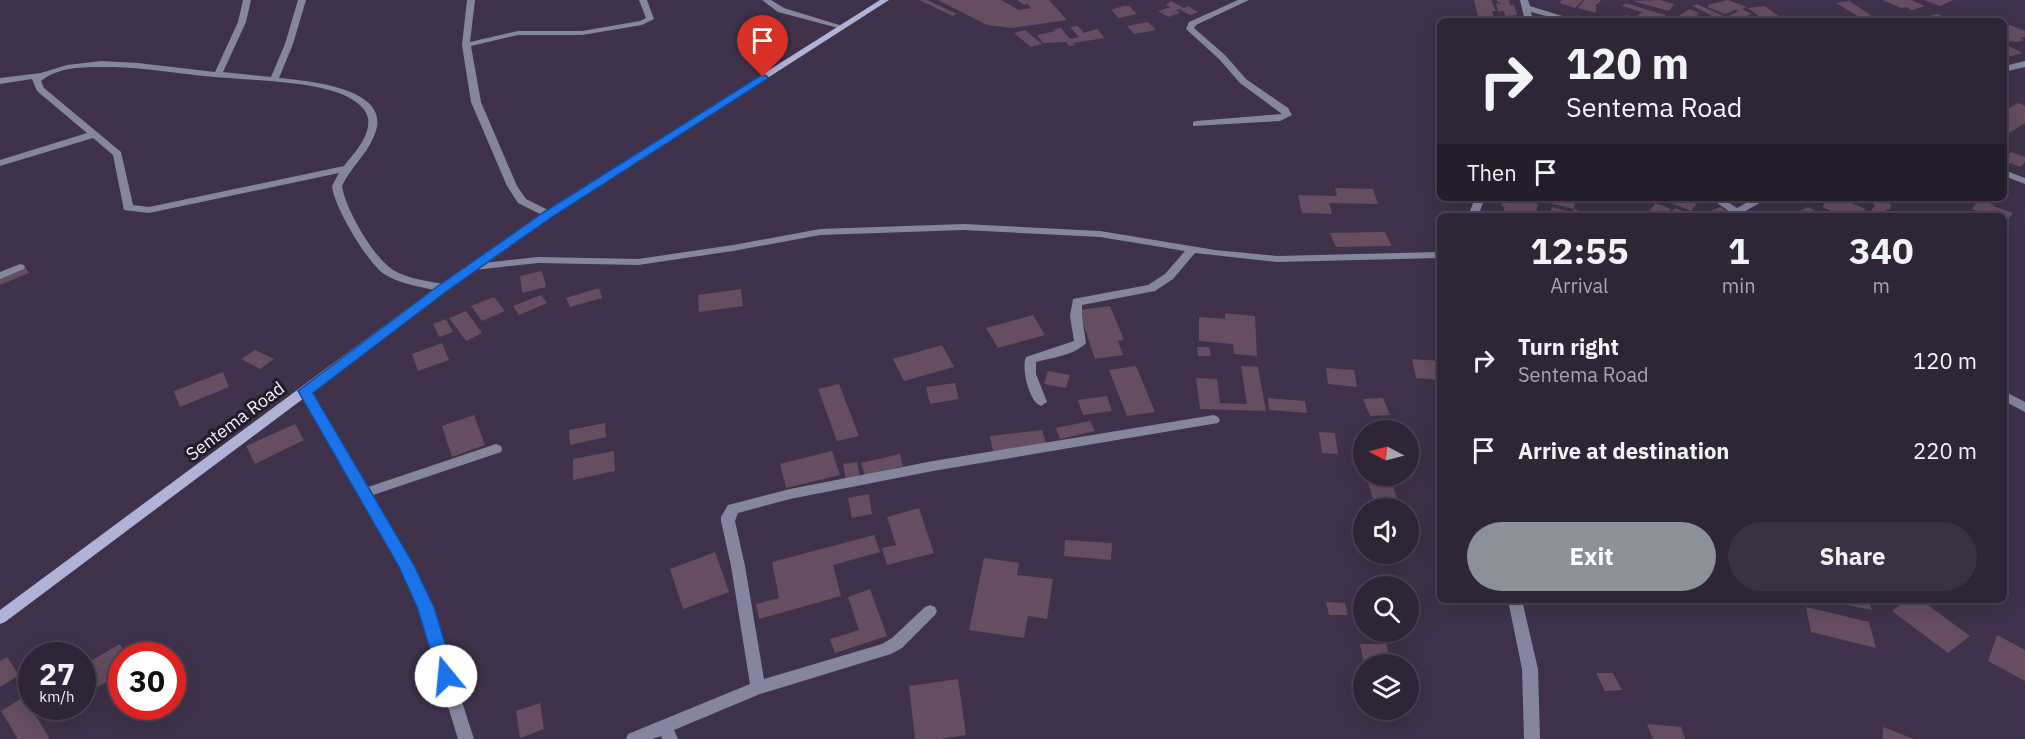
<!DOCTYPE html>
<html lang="en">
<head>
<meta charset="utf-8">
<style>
	body { margin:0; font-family:"IBM Plex Sans",sans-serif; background:#3a3142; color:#f1f3f6; height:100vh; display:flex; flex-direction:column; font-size:22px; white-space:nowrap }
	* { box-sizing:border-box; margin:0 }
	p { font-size:20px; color:#a7a5ad }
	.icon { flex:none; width:33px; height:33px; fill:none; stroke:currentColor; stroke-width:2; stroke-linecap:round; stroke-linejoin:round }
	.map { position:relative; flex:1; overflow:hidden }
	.details { position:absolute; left:1437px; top:213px; width:570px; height:390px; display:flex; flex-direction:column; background:#2e2537; border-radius:9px; box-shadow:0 6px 24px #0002,0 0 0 2px #494252 }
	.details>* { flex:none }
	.hud { position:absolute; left:1437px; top:18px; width:570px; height:183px; border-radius:9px; box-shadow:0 6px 24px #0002,0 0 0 2px #494252; background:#2e2537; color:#f1f3f6; overflow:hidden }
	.needle { width:39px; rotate:276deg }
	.controls { position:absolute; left:1353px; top:420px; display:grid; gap:12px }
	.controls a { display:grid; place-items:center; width:66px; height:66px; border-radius:50%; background:#2e2537; box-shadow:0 6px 24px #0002,0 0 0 2px #494252; font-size:30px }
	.speed { position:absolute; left:18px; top:642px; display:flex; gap:12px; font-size:30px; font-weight:700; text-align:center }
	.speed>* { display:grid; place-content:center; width:78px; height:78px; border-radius:50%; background:#2e2537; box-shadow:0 6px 24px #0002,0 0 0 2px #494252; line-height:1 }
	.speed small { font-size:15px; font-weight:400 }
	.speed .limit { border:9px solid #d22; background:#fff; color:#111 }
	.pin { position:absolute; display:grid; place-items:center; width:51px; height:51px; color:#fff; margin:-62px -26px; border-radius:50% 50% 50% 0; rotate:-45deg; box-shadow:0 0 6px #0007 }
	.pin .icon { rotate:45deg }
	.me { position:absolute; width:66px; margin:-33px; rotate:343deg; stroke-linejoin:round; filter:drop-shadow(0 0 4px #0008) }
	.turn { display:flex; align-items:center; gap:21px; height:126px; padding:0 30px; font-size:27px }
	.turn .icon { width:78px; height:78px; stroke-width:2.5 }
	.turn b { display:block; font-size:42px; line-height:51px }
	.then { display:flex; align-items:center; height:57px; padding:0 30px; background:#0003; gap:12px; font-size:22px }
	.eta { display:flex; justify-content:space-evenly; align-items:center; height:102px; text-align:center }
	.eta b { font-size:36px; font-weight:700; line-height:42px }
	.primary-button { display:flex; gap:12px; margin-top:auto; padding:12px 30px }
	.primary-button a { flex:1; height:69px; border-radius:36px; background:#8c9099; color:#fff; font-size:24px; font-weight:700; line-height:69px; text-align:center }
	.primary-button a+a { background:#3a3142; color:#f1f3f6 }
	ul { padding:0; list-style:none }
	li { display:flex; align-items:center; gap:18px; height:90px; padding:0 30px }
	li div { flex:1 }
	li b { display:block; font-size:22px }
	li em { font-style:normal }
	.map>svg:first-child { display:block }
</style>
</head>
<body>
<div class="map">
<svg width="2025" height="739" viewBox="0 0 2025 739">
	<rect width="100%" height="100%" fill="#3e3149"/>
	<path fill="#664d61" d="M919,0H927L957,14L953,16Z
		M938,0H1001L1019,10L1031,8L1027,4L1024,5L1017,0H1049L1067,20L1012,28L987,25Z
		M1474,0H1491L1496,11H1492L1494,18L1478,17Z
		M1496,0H1509L1510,5H1514L1517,15L1505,16L1504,11H1498L1496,3L1501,4Z
		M1562,0H1583L1575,8L1559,3Z
		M1584,0H1601L1598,4H1596V13L1578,8Z
		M1660,0L1674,4L1669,11L1632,1Z
		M1728,0L1747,7L1742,9L1752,14L1734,21H1717L1720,20L1693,6L1697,4L1726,17L1739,11L1735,10L1725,14L1707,7L1710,6L1707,5Z
		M1882,0H1911L1925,6L1912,10L1906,7L1901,8Z
		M1924,0H1954L1940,6Z
		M1171,1L1184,8L1188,6L1198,12L1190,15L1179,9L1176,10L1180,13L1168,17L1158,11L1170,7L1166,5Z
		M1849,1L1872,16L1859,17L1836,3Z
		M1626,3L1645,9L1666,15L1659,21H1618L1626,15L1635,18L1642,12L1622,6Z
		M1123,6H1129L1137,14L1119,18L1111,10Z
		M1765,6L1785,21H1765L1748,8Z
		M1690,9L1699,13L1696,15L1711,21H1671Z
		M1937,14L1957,21H1914V20Z
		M1148,22L1156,30L1134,34L1127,26Z
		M2010,25L2025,31V37L2021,38L2024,40L2017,42L2004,40V26Z
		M1078,26L1084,33L1097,29L1105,38L1073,43L1075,45L1069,46L1066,42L1043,43L1037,35L1056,31L1054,29L1061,28L1070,39L1079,37L1070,27Z
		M1025,30L1042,44L1031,47L1014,33Z
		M2004,44L2023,53L2007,57L2004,55Z
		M2018,103L2025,106V123L2004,136V111Z
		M2011,152L2025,157V162L2020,167L2010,163L2007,166L2004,165V158Z
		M1335,188L1373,189L1378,204L1329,203L1332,214L1302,213L1298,195L1337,196Z
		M1504,198H1515L1538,204L1535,216H1515L1503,213L1505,207L1501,206Z
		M1529,198H1575L1574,209Z
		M1665,198H1683L1697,204L1691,211L1663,200Z
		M1823,198L1834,200L1839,198L1866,209L1860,216H1844L1822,207L1825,203L1821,201Z
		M1874,199L1891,204L1890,210L1887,209L1883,216H1868L1875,205L1873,204Z
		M1980,199L1994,205L1993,206L2013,213L2004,224V216H1989L1972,209Z
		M1656,203L1671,209L1665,216H1645Z
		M1552,207L1573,213L1574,209L1582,212L1580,216H1549Z
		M1720,207L1736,216H1712L1706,213Z
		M1808,207L1826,216H1789Z
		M1675,208L1690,214L1669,216Z
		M1385,232L1392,246L1336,247L1330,233Z
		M26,268L29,273L0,285V278Z
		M542,271L546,287L522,293L520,276Z
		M599,288L602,298L570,307L566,298Z
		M741,289L743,306L699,312L698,295Z
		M541,295L547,303L519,315L513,306Z
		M494,297L505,311L482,321L471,306Z
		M1110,306L1124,340L1118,341L1123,355L1095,359L1079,310Z
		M466,311L482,333L466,341L449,318Z
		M1225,313L1255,316L1257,356L1234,354L1233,344L1199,341V317L1225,319Z
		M1033,315L1045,335L998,348L986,328Z
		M446,319L453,332L439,337L433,324Z
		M442,343L449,360L418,371L412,354Z
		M942,345L954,367L904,381L893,359Z
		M1197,347H1209L1211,356H1198Z
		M255,350L274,359L260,369L241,359Z
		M1412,359L1440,361V380L1416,378Z
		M1136,366L1155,412L1127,416L1109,370Z
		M1241,366L1258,367L1266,411L1200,409L1196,378L1217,379L1220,403L1247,404Z
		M1326,368L1354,370L1357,387L1328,384Z
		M1048,371L1070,375L1066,388L1044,384Z
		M223,372L229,387L180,407L174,391Z
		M955,383L959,399L930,404L926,387Z
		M839,384L859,436L837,441L818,389Z
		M1107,396L1112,411L1083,415L1078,400Z
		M1268,398L1305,401L1307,413L1269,410Z
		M1383,398L1390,415L1370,416L1363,399Z
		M474,415L485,445L452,457L442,426Z
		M1090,421L1095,431L1060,439L1056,428Z
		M605,423L606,437L570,445L569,430Z
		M295,424L304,440L255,464L246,446Z
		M1042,430L1046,444L993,451L990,436Z
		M1319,432L1335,433L1338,454L1322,453Z
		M614,451L615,471L573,480V459Z
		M832,451L840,475L786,488L780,464Z
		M900,454L903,466L865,475L861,463Z
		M857,462L860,478L846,481L843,464Z
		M1366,476H1390L1399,505H1375Z
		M869,494L872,514L852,518L848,498Z
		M919,508L934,553L887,565L882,548L896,545L887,517Z
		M874,535L880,552L833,565L841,596L759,619L756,604L779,598L772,562Z
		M1065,540L1112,543L1111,560L1064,556Z
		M715,552L729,592L683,609L670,569Z
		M984,558L1019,563L1017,575L1053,579L1047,619L1028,616L1024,638L969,630Z
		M870,589L887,636L835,653L830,639L859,630L848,597Z
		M1828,600H1868L1872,610L1828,601Z
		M1907,600H1921L1970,636L1948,653L1892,611Z
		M1326,602L1345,603L1348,615H1329Z
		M1806,607L1869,622L1876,648L1811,632Z
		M1997,635L2025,650V681L1988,661Z
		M120,644L126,656H122V673L82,696V666Z
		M1360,644H1386L1391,664H1364Z
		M7,657L19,675L0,687V661Z
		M1596,673H1613L1622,690L1605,691Z
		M958,679L966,735L941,739H915L909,686Z
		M24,697L50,739H18L1,711Z
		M540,703L544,729L520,738L516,711Z
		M1647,724L1681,727L1685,739H1653Z
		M1883,727L1914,739H1883Z"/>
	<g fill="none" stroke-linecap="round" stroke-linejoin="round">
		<path fill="#85869e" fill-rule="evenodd" d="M243,0H251L246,22L223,72L271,77L285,44L298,0H306L293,44L279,78C308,81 396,88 374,136C366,156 350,168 342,186C345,208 373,257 393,270C408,279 429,281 447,285L449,288L447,291L443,292C424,287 401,285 384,274C367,262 334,207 332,186L339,173L149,213L124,210L113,155L93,138L0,166V160L87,133L37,91L32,79L0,84V78L41,73L67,65L101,61L138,63L215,72L238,22ZM113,67C147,68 180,74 214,77C250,80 294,81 329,90C342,93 365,103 368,118C371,136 354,153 344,166L149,207L133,205L121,152L44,88L41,81C60,65 90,67 113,67Z
			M467,0H475L470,42L518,31H582L640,21L646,18L639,0H647L654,19L642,25L582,35H518L471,46L481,102L517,186L526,199L552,212L553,214L552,216H544L518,203L507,186L471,102L462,45Z
			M762,0H771L784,8L846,27L842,29L778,12Z
			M1238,0H1249L1196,25L1194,28L1225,55L1246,79L1288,108L1292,115L1280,121L1193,126V122L1196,121L1282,114L1240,83L1219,59L1186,29L1189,22Z
			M2025,61V67L2004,72V66Z
			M1710,198H1722L1737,208L1755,198H1768L1744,212L1748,216H1736Z
			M964,224L1100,231L1215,250L1277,256L1440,252V258L1277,262L1195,253L1173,279L1155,291L1082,305V316L1086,343C1075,355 1051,358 1036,362V374L1047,402L1041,406C1029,402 1021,368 1026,357L1074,341L1070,316L1073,299L1148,285L1165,274L1185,251L1100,237L964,230L820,235L733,251L638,265L538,263L474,270L469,267L474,264L538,257L638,259L733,245L820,229Z
			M20,264L24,265L25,267L24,269L0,279V272Z
			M305,387L309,388L368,487L496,444L501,446L502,449L501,452L373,495L427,593L474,739H458L413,593L386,541L299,391Z
			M2004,391L2025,402V412L2004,401Z
			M1214,415L1218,417L1220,420L1218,423L933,471L790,499L738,513L735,521L745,566L764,679L882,644L892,638L925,607L930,605L935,607L937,611L935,615L902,648L891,654L760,694L674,730L678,739H662L661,736L652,739H626L628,734L750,684L731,566L721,521V517L728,505L790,489L933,461Z"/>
		<path fill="#85869e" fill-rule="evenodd" d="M1520,0H1528L1530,6L1578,21H1565L1531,12L1533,21H1525Z
			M2004,170L2025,178V184L2004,176Z
			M1475,198H1485L1478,216H1468Z
			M1508,600H1522L1538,669L1540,739H1524L1522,669Z"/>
		<path fill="#b1b2d8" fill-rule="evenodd" d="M880,0H889L552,216L447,291L5,622L0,624V610L439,285L544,212Z"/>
	</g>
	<path fill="#1a73e8" stroke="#114b97" stroke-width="1.5" d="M763,74L768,77L767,79L552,217L447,291L313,393L414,565L434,607L455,676L453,682L446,684L440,682L417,607L399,567L298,391L438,286L544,212Z"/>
	<g text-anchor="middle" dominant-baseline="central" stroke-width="6" stroke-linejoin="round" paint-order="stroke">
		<g font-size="18" fill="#f7efff" stroke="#221c27">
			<text transform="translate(235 421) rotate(-37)">Sentema Road</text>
		</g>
	</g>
</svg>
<div class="controls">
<a><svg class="needle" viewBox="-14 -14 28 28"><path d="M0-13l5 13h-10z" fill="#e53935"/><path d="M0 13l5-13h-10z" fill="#a7a5ad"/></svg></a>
<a><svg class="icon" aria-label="sound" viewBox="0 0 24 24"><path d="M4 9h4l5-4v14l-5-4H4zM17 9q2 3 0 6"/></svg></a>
<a><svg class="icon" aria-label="search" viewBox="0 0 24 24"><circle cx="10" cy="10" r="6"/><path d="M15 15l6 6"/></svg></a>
<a><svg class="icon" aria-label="layers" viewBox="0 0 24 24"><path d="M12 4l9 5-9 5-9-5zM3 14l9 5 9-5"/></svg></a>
</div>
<div class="speed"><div>27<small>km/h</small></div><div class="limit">30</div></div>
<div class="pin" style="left:763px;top:77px;background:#d93025"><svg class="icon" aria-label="arrive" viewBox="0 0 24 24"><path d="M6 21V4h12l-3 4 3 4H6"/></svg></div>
<svg class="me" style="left:446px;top:676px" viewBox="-20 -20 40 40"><circle r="19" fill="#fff"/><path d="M0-13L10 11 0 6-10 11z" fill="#1a73e8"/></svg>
<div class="hud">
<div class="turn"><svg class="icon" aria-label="right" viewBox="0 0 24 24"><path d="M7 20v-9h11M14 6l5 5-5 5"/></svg><div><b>120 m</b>Sentema Road</div></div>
<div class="then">Then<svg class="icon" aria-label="arrive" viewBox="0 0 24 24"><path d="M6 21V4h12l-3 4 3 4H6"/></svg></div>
</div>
<section class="details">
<div class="eta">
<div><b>12:55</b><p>Arrival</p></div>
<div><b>1</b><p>min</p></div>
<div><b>340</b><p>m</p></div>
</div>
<ul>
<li><svg class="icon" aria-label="right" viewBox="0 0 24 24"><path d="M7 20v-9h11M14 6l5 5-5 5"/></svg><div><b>Turn right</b><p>Sentema Road</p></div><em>120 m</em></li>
<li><svg class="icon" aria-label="arrive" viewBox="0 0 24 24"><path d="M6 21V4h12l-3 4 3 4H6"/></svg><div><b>Arrive at destination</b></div><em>220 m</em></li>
</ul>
<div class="primary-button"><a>Exit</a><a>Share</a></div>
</section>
</div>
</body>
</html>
